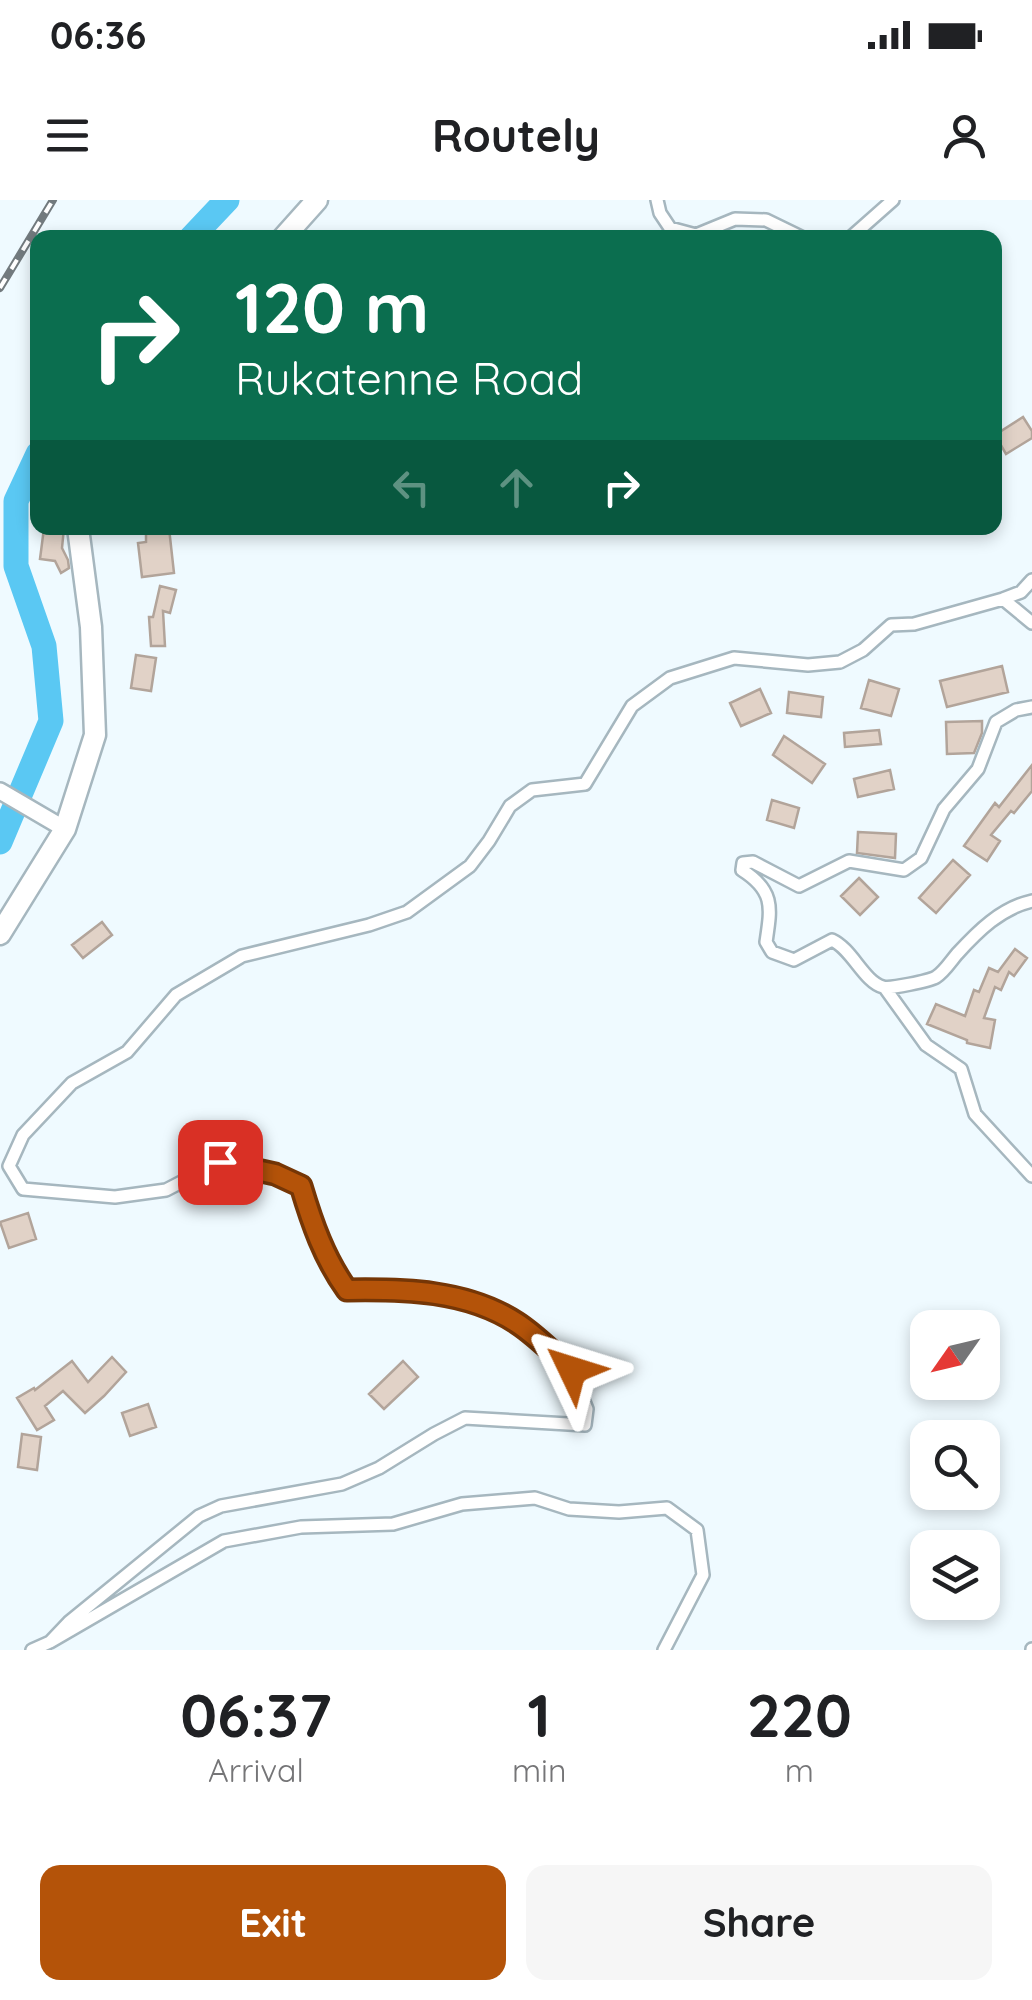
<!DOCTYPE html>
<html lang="en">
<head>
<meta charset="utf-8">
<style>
	body { margin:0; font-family:Quicksand,sans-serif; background:#f6f6f6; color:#202124; height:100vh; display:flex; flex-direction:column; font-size:38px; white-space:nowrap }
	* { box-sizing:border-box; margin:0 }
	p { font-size:32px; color:#757577 }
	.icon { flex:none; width:55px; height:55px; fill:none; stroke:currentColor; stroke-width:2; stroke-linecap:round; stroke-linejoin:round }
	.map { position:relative; height:1450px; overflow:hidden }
	.side { display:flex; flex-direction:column; background:#fff; flex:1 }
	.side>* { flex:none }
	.guide { position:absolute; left:30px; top:30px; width:972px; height:305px; border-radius:20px; box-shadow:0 5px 15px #0003; background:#0b6e4f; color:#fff; overflow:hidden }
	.needle { width:65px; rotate:236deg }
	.tools { position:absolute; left:910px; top:1110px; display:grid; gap:20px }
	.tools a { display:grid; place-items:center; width:90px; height:90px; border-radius:20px; background:#fff; box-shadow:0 5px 15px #0003; font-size:50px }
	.pin { position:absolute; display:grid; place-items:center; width:85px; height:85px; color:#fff; margin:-42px; border-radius:20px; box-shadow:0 5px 15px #0006 }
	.me { position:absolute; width:110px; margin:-55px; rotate:311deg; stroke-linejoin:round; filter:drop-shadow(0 0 8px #0008) }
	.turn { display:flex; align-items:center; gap:35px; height:210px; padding:0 40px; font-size:45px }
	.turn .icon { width:130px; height:130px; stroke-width:2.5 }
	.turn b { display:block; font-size:70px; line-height:85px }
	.lanes { display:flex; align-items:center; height:95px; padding:0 40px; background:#0003; justify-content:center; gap:50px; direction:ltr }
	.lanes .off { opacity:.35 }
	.eta { display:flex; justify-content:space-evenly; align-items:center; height:170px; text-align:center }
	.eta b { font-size:60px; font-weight:700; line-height:70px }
	.action { display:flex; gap:20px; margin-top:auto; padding:20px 40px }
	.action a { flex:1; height:115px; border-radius:20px; background:#b45309; color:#fff; font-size:40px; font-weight:700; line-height:115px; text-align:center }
	.action a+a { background:#f6f6f6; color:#202124 }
	.status { display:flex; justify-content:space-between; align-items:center; height:70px; padding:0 50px; background:#fff; direction:ltr }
	.status svg { height:28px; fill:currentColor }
	header { display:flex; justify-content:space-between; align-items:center; height:130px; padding:0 40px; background:#fff; font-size:45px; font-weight:700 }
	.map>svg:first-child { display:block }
</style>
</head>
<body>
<div class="status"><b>06:36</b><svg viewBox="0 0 49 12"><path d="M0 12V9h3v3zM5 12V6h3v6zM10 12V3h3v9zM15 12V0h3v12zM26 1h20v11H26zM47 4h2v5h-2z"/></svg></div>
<header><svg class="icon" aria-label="menu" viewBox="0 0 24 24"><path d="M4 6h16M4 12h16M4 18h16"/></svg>Routely<svg class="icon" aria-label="person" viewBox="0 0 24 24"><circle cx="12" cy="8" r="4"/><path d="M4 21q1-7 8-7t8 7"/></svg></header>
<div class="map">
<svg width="1032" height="1450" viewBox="0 0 1032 1450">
	<rect width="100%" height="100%" fill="#effaff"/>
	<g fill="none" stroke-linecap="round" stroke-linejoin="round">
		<path stroke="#5ac8f3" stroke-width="25" d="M191,38L227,0
			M0,642L51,521L44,446L16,366V301L38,254"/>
	</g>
	<path fill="#e1d2c7" stroke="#b2a49a" stroke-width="2.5" d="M1023,217L1032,231V238L1006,254L995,235Z
		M44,328H64L62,348L68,360L69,368L61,373L55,361L40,359Z
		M146,328H169L174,373L142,377L138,343L146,342Z
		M160,386L176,390L170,413L163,411L165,446H151L149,417H153Z
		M136,455L156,458L151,491L131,488Z
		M1002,466L1008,492L947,507L940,481Z
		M869,480L899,489L891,516L861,508Z
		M760,489L771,513L741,526L730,503Z
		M789,492L823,497L821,517L787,513Z
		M982,521V533L974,553L947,554L946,522Z
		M879,530L881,544L845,547L844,533Z
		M784,536L825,564L812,583L773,555Z
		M1032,565V591L1014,613L1011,611L991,635L1000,641L987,661L964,646L995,603L999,607Z
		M890,570L894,589L858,597L854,579Z
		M772,600L799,608L794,628L767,620Z
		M858,632L896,634L895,658L857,653Z
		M953,660L970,675L936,713L919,698Z
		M859,678L878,697L860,715L841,696Z
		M102,722L112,735L83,758L72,745Z
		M1015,749L1027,758L1014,776L1009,772L1001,790L995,787L984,818L995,820L990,848L967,843V840L927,824L936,804L965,816L974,790L979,792L989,768L998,772Z
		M28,1013L36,1039L9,1048L0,1022Z
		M112,1157L126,1172L104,1196L85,1213L63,1191L45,1206L54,1220L37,1230L17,1198L34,1188L35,1190L72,1161L88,1182Z
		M403,1161L418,1177L384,1209L369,1194Z
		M148,1204L156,1227L130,1236L122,1213Z
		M22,1234L41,1237L37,1270L18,1267Z"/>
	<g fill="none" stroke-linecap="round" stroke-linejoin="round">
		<g stroke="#a6b7bf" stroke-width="16">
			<path id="minor" d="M657,0L660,13L670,28L696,35L735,19L766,20L803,38
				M850,38L893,0
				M1003,399L1032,423
				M1032,507L1016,510L996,522L978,569L944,609L921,658L904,670L849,661L799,686L753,662L743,663L742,670C775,691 771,708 766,742L772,752L794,760L832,740C852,749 864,782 883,787C890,789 929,781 936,777C944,772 951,761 957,754C978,731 1001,708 1032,701
				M885,788L926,845L961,869L975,914L1032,976
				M50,1442L69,1422L199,1316L221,1306L342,1284L379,1268L434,1234L465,1218L585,1225L587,1209L571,1170L515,1122L445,1094L347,1089C324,1058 312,1023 301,986L275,975L220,962L166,990L115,997L23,989L9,966L23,935L72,883L127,852L176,795L242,756L369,725L407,712L470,666L489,641L510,606L532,590L585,584L632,506L670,478L734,458L808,465L840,462L863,450L891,425L914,424L1003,399L1021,392L1032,380
				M32,1450L50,1442L224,1341L301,1327L393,1324L462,1304L535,1298L569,1309L619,1312L667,1308L697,1330L703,1375L664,1450
				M1032,1450V1449"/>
		</g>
		<g stroke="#a6b7bf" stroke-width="20">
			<path id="tertiary" d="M0,591L65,629"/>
		</g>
		<g stroke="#a6b7bf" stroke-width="25">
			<path id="trunk" d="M283,38L317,0
				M0,734L65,629L95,535L91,427L78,328"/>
		</g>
		<use href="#minor" stroke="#fff" stroke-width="11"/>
		<use href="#tertiary" stroke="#fff" stroke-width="15"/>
		<use href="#trunk" stroke="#fff" stroke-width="20"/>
		<g stroke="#727a7e" stroke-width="8">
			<path id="rail" d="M0,88L53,0"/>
		</g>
		<use href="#rail" stroke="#fff" stroke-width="4" stroke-dasharray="11" stroke-linecap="butt"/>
	</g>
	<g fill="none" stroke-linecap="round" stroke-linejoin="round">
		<g stroke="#753606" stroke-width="25">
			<path id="route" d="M220,962L275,974L301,986C312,1023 324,1058 347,1090C404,1089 467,1090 517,1123C537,1136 554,1154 572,1170"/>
		</g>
		<use href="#route" stroke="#b45309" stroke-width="18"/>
	</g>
</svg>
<div class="tools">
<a><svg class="needle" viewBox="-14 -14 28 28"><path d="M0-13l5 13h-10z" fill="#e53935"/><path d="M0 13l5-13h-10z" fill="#757577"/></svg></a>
<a><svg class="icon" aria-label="search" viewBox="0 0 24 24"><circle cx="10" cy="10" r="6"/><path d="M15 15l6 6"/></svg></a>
<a><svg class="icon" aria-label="layers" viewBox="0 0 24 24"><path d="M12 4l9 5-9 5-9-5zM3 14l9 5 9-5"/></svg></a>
</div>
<div class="pin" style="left:220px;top:962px;background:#d93025"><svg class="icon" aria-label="arrive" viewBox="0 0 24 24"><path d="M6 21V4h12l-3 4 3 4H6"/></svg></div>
<svg class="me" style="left:572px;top:1170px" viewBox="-20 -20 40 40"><path d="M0-17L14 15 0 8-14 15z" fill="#b45309" stroke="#fff" stroke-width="4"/></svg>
<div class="guide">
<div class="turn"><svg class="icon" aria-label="right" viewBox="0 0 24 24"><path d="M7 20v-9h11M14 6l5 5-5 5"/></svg><div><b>120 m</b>Rukatenne Road</div></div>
<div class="lanes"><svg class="icon off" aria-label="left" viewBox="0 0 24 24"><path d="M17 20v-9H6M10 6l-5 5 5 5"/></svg><svg class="icon off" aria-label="ahead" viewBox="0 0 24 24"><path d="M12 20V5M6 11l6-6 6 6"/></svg><svg class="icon" aria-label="right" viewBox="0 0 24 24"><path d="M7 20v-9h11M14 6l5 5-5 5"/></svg></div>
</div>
</div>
<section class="side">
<div class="eta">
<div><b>06:37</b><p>Arrival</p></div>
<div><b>1</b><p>min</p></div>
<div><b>220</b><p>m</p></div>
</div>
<div class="action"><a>Exit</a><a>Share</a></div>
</section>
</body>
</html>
